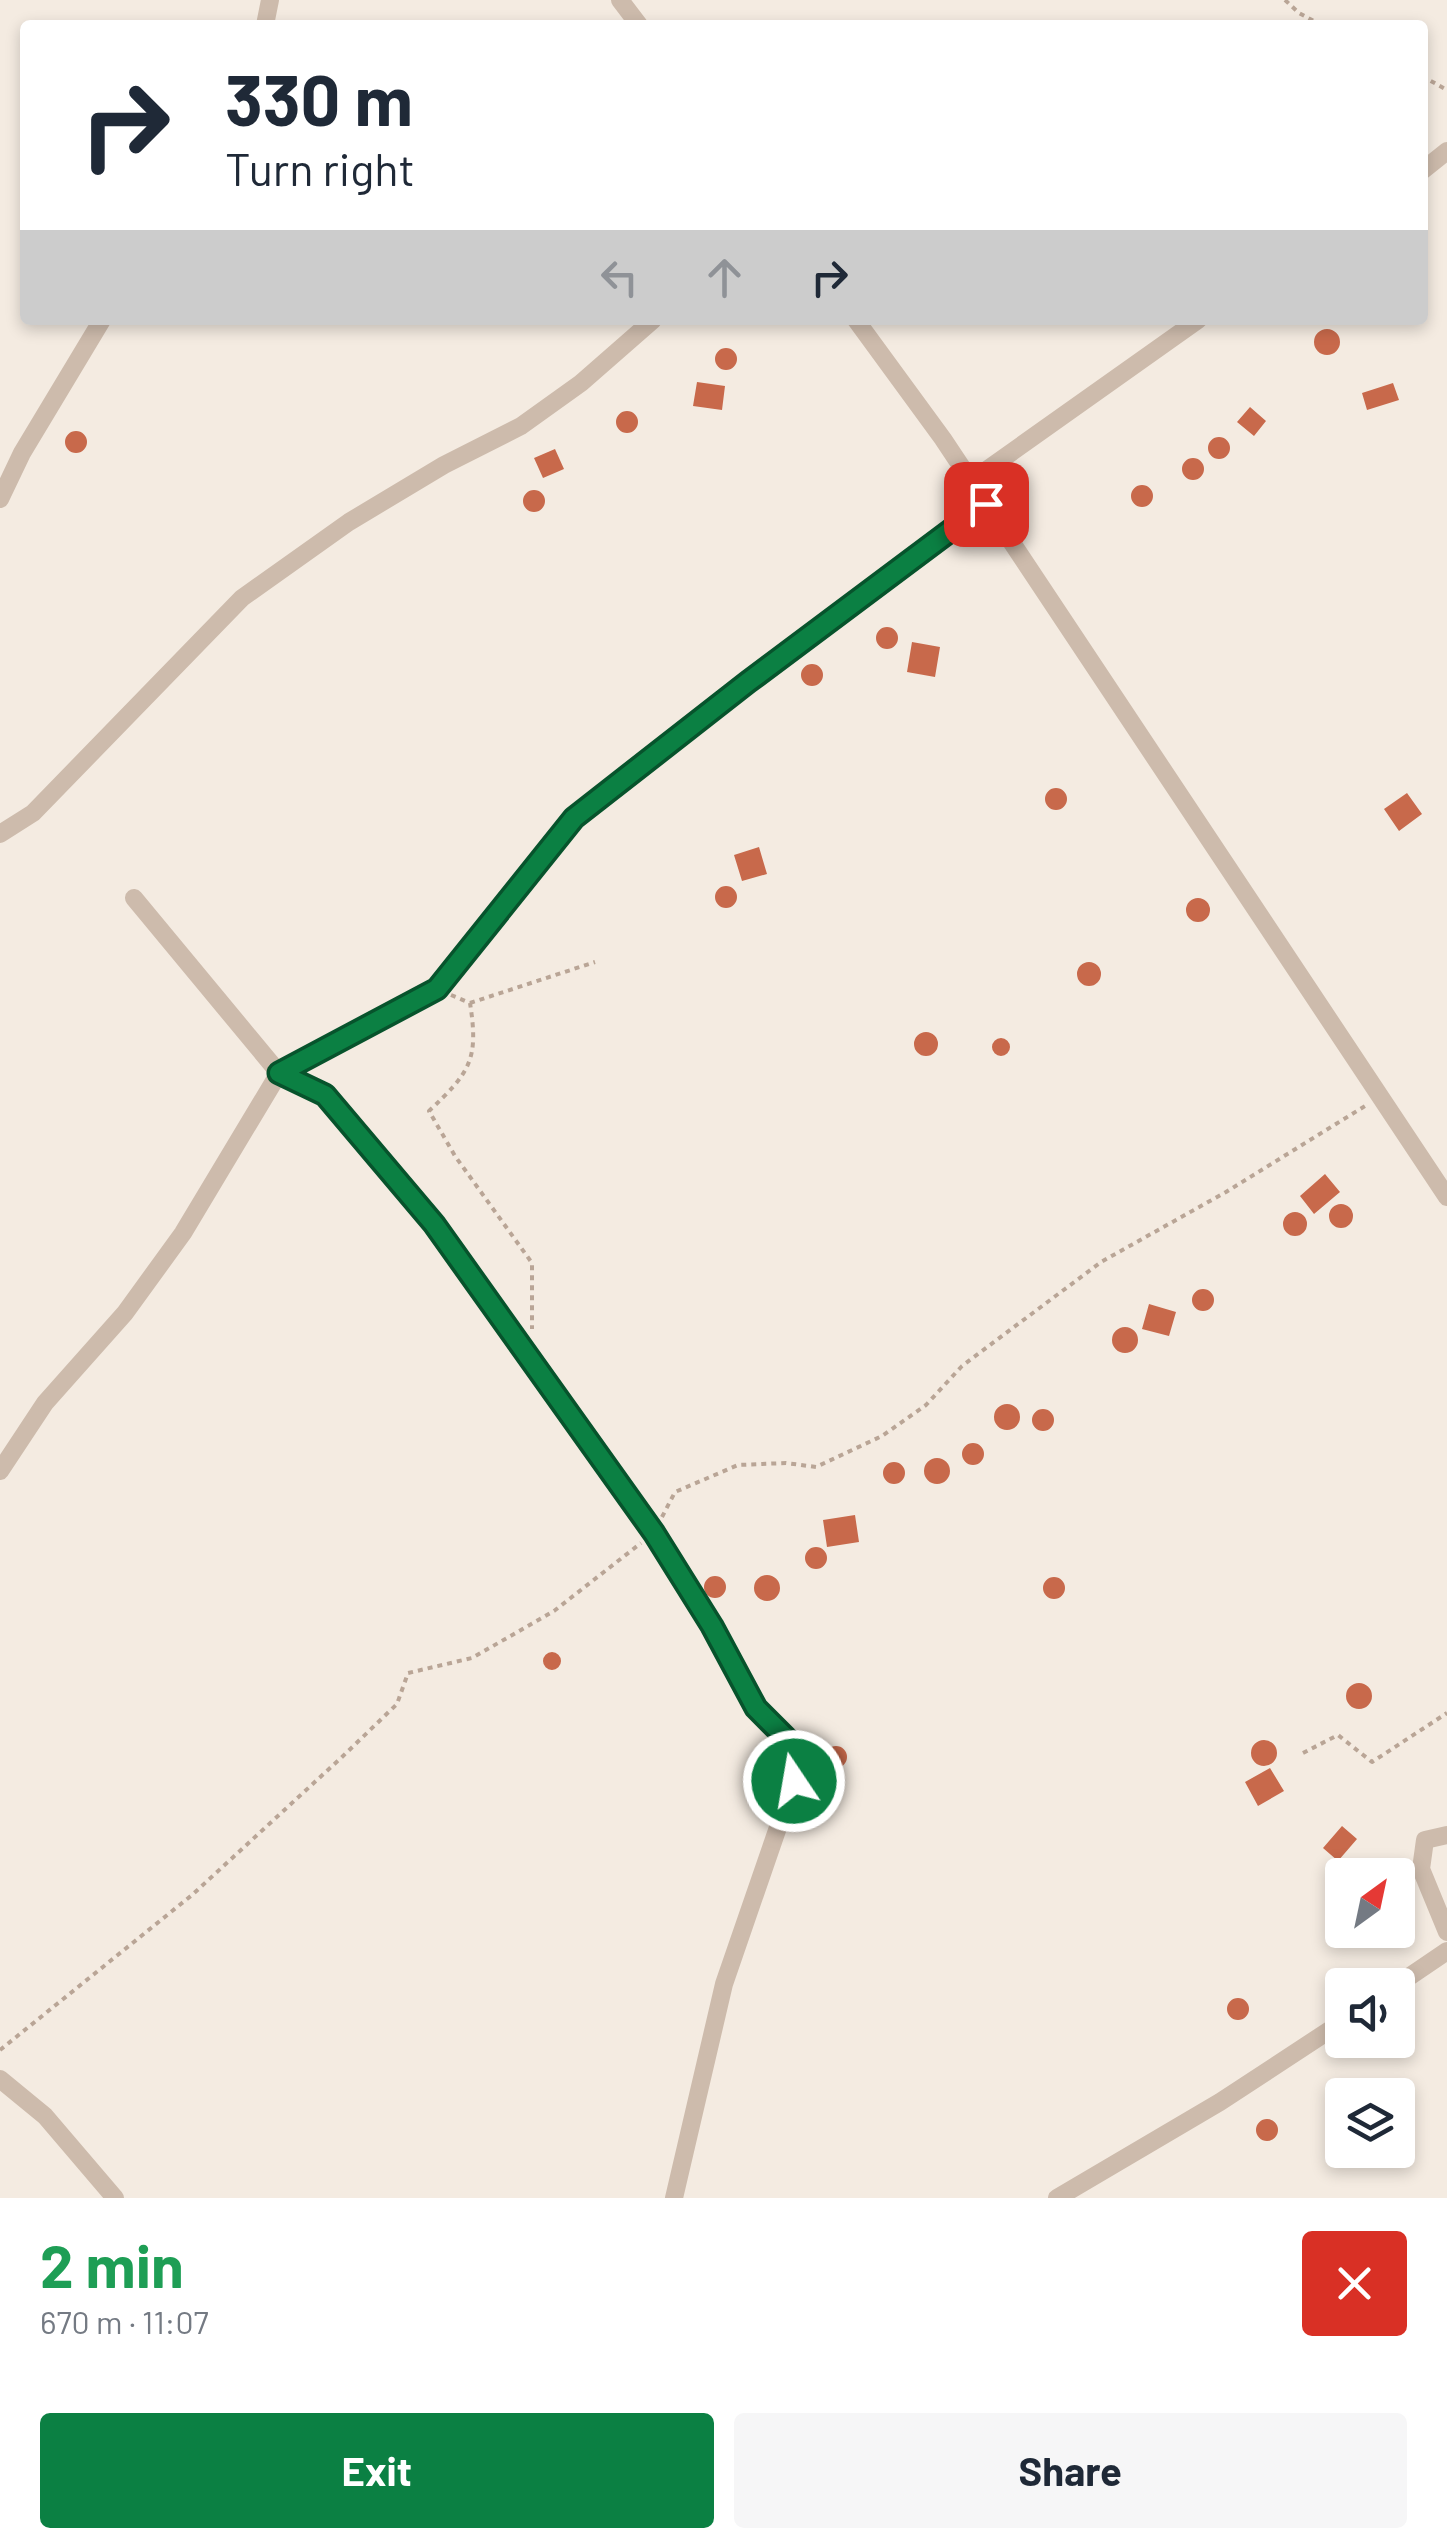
<!DOCTYPE html>
<html lang="en">
<head>
<meta charset="utf-8">
<style>
	body { margin:0; font-family:Barlow,sans-serif; background:#f6f6f7; color:#1f2937; height:100vh; display:flex; flex-direction:column; font-size:38px; white-space:nowrap }
	* { box-sizing:border-box; margin:0 }
	p { font-size:32px; color:#747a83 }
	.icon { flex:none; width:55px; height:55px; fill:none; stroke:currentColor; stroke-width:2; stroke-linecap:round; stroke-linejoin:round }
	.map { position:relative; height:2198px; overflow:hidden }
	.panel { display:flex; flex-direction:column; background:#fff; flex:1 }
	.panel>* { flex:none }
	.hud { position:absolute; left:20px; top:20px; width:1408px; height:305px; border-radius:10px; box-shadow:0 5px 15px #0003; background:#fff; color:#1f2937; overflow:hidden }
	.needle { width:65px; rotate:33deg }
	.fabs { position:absolute; left:1325px; top:1858px; display:grid; gap:20px }
	.fabs a { display:grid; place-items:center; width:90px; height:90px; border-radius:10px; background:#fff; box-shadow:0 5px 15px #0003; font-size:50px }
	.pin { position:absolute; display:grid; place-items:center; width:85px; height:85px; color:#fff; margin:-42px; border-radius:20px; box-shadow:0 5px 15px #0006 }
	.me { position:absolute; width:110px; margin:-55px; rotate:348deg; stroke-linejoin:round; filter:drop-shadow(0 0 8px #0008) }
	.turn { display:flex; align-items:center; gap:35px; height:210px; padding:0 40px; font-size:45px }
	.turn .icon { width:130px; height:130px; stroke-width:2.5 }
	.turn b { display:block; font-size:70px; line-height:85px }
	.lanes { display:flex; align-items:center; height:95px; padding:0 40px; background:#0003; justify-content:center; gap:50px; direction:ltr }
	.lanes .off { opacity:.35 }
	.round { display:grid; place-items:center; flex:none; width:105px; height:105px; border-radius:10px; background:#f6f6f7 }
	.head { display:flex; align-items:center; justify-content:space-between; height:170px; padding:0 40px }
	h1 { font-size:60px; font-weight:700; line-height:75px; color:#1e9e55 }
	.action { display:flex; gap:20px; margin-top:auto; padding:20px 40px }
	.action a { flex:1; height:115px; border-radius:10px; background:#0b8043; color:#fff; font-size:40px; font-weight:700; line-height:115px; text-align:center }
	.action a+a { background:#f6f6f7; color:#1f2937 }
	.map>svg:first-child { display:block }
</style>
</head>
<body>
<div class="map">
<svg width="1447" height="2198" viewBox="0 0 1447 2198">
	<rect width="100%" height="100%" fill="#f4ebe1"/>
	<path fill="#c8694b" d="M1314 342a13 13 0 1 1 26 0a13 13 0 1 1-26 0Z
		M715 359a11 11 0 1 1 22 0a11 11 0 1 1-22 0Z
		M697,382L725,386L722,410L693,406Z
		M1393,383L1399,400L1367,410L1362,393Z
		M1250,407L1266,421L1254,436L1237,422Z
		M616 422a11 11 0 1 1 22 0a11 11 0 1 1-22 0Z
		M65 442a11 11 0 1 1 22 0a11 11 0 1 1-22 0Z
		M1208 448a11 11 0 1 1 22 0a11 11 0 1 1-22 0Z
		M555,449L564,469L543,478L534,458Z
		M1182 469a11 11 0 1 1 22 0a11 11 0 1 1-22 0Z
		M1131 496a11 11 0 1 1 22 0a11 11 0 1 1-22 0Z
		M523 501a11 11 0 1 1 22 0a11 11 0 1 1-22 0Z
		M876 638a11 11 0 1 1 22 0a11 11 0 1 1-22 0Z
		M912,642L940,647L935,677L907,672Z
		M801 675a11 11 0 1 1 22 0a11 11 0 1 1-22 0Z
		M1045 799a11 11 0 1 1 22 0a11 11 0 1 1-22 0Z
		M1407,793L1422,814L1399,831L1384,809Z
		M759,847L767,874L742,881L734,855Z
		M715 897a11 11 0 1 1 22 0a11 11 0 1 1-22 0Z
		M1186 910a12 12 0 1 1 24 0a12 12 0 1 1-24 0Z
		M1077 974a12 12 0 1 1 24 0a12 12 0 1 1-24 0Z
		M914 1044a12 12 0 1 1 24 0a12 12 0 1 1-24 0Z
		M992 1047a9 9 0 1 1 18 0a9 9 0 1 1-18 0Z
		M1325,1174L1340,1192L1314,1214L1300,1196Z
		M1329 1216a12 12 0 1 1 24 0a12 12 0 1 1-24 0Z
		M1283 1224a12 12 0 1 1 24 0a12 12 0 1 1-24 0Z
		M1192 1300a11 11 0 1 1 22 0a11 11 0 1 1-22 0Z
		M1149,1304L1176,1312L1169,1336L1142,1329Z
		M1112 1340a13 13 0 1 1 26 0a13 13 0 1 1-26 0Z
		M994 1417a13 13 0 1 1 26 0a13 13 0 1 1-26 0Z
		M1032 1420a11 11 0 1 1 22 0a11 11 0 1 1-22 0Z
		M962 1454a11 11 0 1 1 22 0a11 11 0 1 1-22 0Z
		M924 1471a13 13 0 1 1 26 0a13 13 0 1 1-26 0Z
		M883 1473a11 11 0 1 1 22 0a11 11 0 1 1-22 0Z
		M855,1515L859,1542L827,1547L823,1520Z
		M805 1558a11 11 0 1 1 22 0a11 11 0 1 1-22 0Z
		M754 1588a13 13 0 1 1 26 0a13 13 0 1 1-26 0Z
		M704 1587a11 11 0 1 1 22 0a11 11 0 1 1-22 0Z
		M1043 1588a11 11 0 1 1 22 0a11 11 0 1 1-22 0Z
		M543 1661a9 9 0 1 1 18 0a9 9 0 1 1-18 0Z
		M1346 1696a13 13 0 1 1 26 0a13 13 0 1 1-26 0Z
		M1251 1753a13 13 0 1 1 26 0a13 13 0 1 1-26 0Z
		M825 1757a11 11 0 1 1 22 0a11 11 0 1 1-22 0Z
		M1270,1768L1284,1791L1258,1806L1245,1782Z
		M1342,1826L1357,1839L1338,1861L1323,1848Z
		M1338,1968L1345,1971L1348,1980L1342,1989L1337,1990L1331,1988L1326,1979L1331,1970Z
		M1227 2009a11 11 0 1 1 22 0a11 11 0 1 1-22 0Z
		M1256 2130a11 11 0 1 1 22 0a11 11 0 1 1-22 0Z"/>
	<g fill="none" stroke-linecap="round" stroke-linejoin="round">
		<path stroke="#b9a596" stroke-width="4" stroke-dasharray="5 5" stroke-linecap="butt" d="M1285,0L1299,13L1321,25
			M1422,76L1447,90
			M451,995L470,1003C479,1060 470,1072 429,1111L455,1156L532,1263V1329
			M470,1003L595,962
			M662,1517L675,1492L738,1465L786,1463L816,1467L882,1436L926,1405L962,1366L1101,1262L1226,1192L1365,1106
			M1303,1753L1338,1735L1372,1762L1447,1713
			M0,2050L192,1895L342,1757L397,1704L408,1673L472,1658L554,1611L641,1543"/>
		<path stroke="#cdbbac" stroke-width="18" d="M620,0L639,25
			M265,25L270,0
			M1422,171L1447,151
			M856,320L943,439L1447,1197
			M971,481L1198,320
			M0,499L22,453L102,320
			M0,834L33,813L242,598L349,522L444,465L521,426L581,383L653,320
			M134,898L279,1073L325,1095L434,1223L654,1533L712,1626L756,1708L797,1748L794,1781L724,1984L674,2198
			M0,1471L45,1403L125,1313L183,1233L279,1073L437,989L574,818L748,682L986,504
			M1447,1835L1425,1840L1421,1869L1447,1932
			M1397,1985L1447,1951
			M0,2079L45,2116L115,2198
			M1057,2198L1220,2102L1342,2022"/>
	</g>
	<g fill="none" stroke-linecap="round" stroke-linejoin="round">
		<g stroke="#07532c" stroke-width="25">
			<path id="route" d="M794,1781L796,1748L756,1708L712,1626L654,1533L434,1224L325,1095L279,1073L437,989L574,818L748,682L986,504"/>
		</g>
		<use href="#route" stroke="#0b8043" stroke-width="18"/>
	</g>
</svg>
<div class="fabs">
<a><svg class="needle" viewBox="-14 -14 28 28"><path d="M0-13l5 13h-10z" fill="#e53935"/><path d="M0 13l5-13h-10z" fill="#747a83"/></svg></a>
<a><svg class="icon" aria-label="sound" viewBox="0 0 24 24"><path d="M4 9h4l5-4v14l-5-4H4zM17 9q2 3 0 6"/></svg></a>
<a><svg class="icon" aria-label="layers" viewBox="0 0 24 24"><path d="M12 4l9 5-9 5-9-5zM3 14l9 5 9-5"/></svg></a>
</div>
<div class="pin" style="left:986px;top:504px;background:#d93025"><svg class="icon" aria-label="arrive" viewBox="0 0 24 24"><path d="M6 21V4h12l-3 4 3 4H6"/></svg></div>
<svg class="me" style="left:794px;top:1781px" viewBox="-20 -20 40 40"><circle r="17" fill="#0b8043" stroke="#fff" stroke-width="3"/><path d="M0-11L8 9 0 5-8 9z" fill="#fff"/></svg>
<div class="hud">
<div class="turn"><svg class="icon" aria-label="right" viewBox="0 0 24 24"><path d="M7 20v-9h11M14 6l5 5-5 5"/></svg><div><b>330 m</b>Turn right</div></div>
<div class="lanes"><svg class="icon off" aria-label="left" viewBox="0 0 24 24"><path d="M17 20v-9H6M10 6l-5 5 5 5"/></svg><svg class="icon off" aria-label="ahead" viewBox="0 0 24 24"><path d="M12 20V5M6 11l6-6 6 6"/></svg><svg class="icon" aria-label="right" viewBox="0 0 24 24"><path d="M7 20v-9h11M14 6l5 5-5 5"/></svg></div>
</div>
</div>
<section class="panel">
<div class="head"><div><h1>2 min</h1><p>670 m · 11:07</p></div><a class="round" style="background:#d93025;color:#fff"><svg class="icon" aria-label="close" viewBox="0 0 24 24"><path d="M6 6l12 12M18 6L6 18"/></svg></a></div>
<div class="action"><a>Exit</a><a>Share</a></div>
</section>
</body>
</html>
